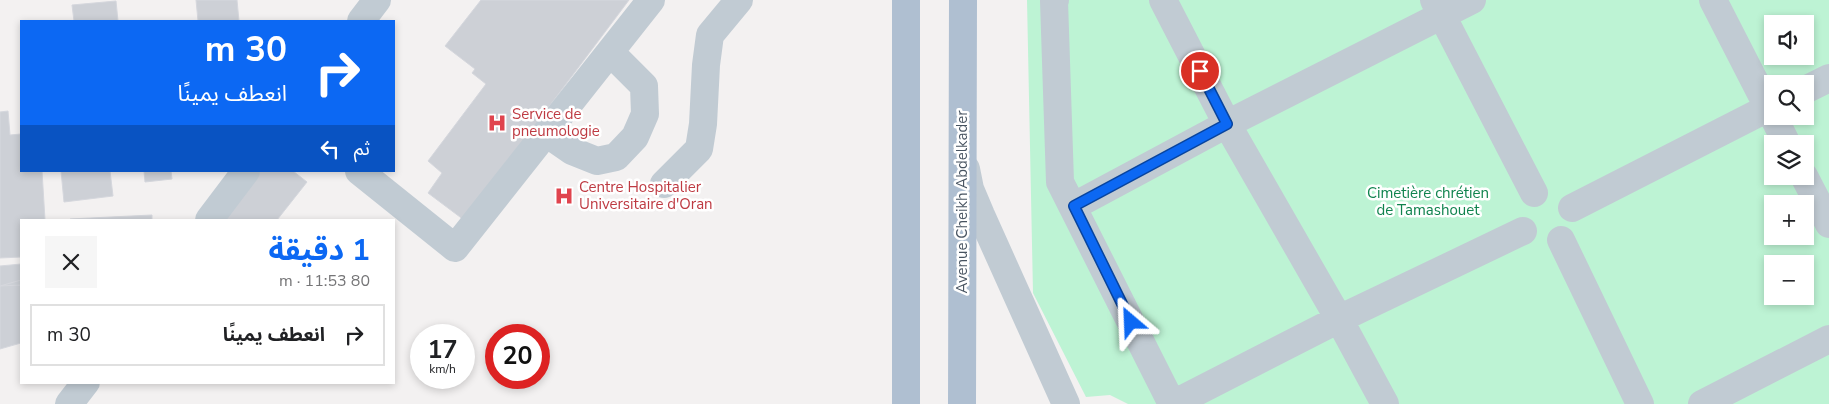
<!DOCTYPE html>
<html lang="ar">
<head>
<meta charset="utf-8">
<style>
	body { margin:0; font-family:"Nunito Sans","Noto Sans Arabic",sans-serif; background:#f6f6f6; color:#202124; direction:rtl; height:100vh; display:flex; flex-direction:column; font-size:19px; white-space:nowrap }
	* { box-sizing:border-box; margin:0 }
	p { font-size:16px; color:#757577 }
	.icon { flex:none; width:28px; height:28px; fill:none; stroke:currentColor; stroke-width:2; stroke-linecap:round; stroke-linejoin:round }
	.map { position:relative; flex:1; overflow:hidden; direction:ltr }
	.side { position:absolute; left:20px; top:219px; width:375px; height:165px; display:flex; flex-direction:column; background:#fff; border-radius:0px; box-shadow:0 2px 8px #0003; direction:rtl }
	.side>* { flex:none }
	.banner { position:absolute; left:20px; top:20px; width:375px; height:152px; border-radius:0px; box-shadow:0 2px 8px #0003; direction:rtl; background:#0c68f3; color:#fff; overflow:hidden }
	.fabs { position:absolute; left:1764px; top:15px; display:grid; gap:10px }
	.fabs a { display:grid; place-items:center; width:50px; height:50px; border-radius:0px; background:#fff; box-shadow:0 2px 8px #0003; font-size:25px }
	.speed { position:absolute; left:410px; top:324px; display:flex; gap:10px; font-size:25px; font-weight:700; text-align:center }
	.speed>* { display:grid; place-content:center; width:65px; height:65px; border-radius:50%; background:#fff; box-shadow:0 2px 8px #0003; line-height:1 }
	.speed small { font-size:12px; font-weight:400 }
	.speed .limit { border:8px solid #d22; background:#fff; color:#111 }
	.pin { position:absolute; display:grid; place-items:center; width:42px; height:42px; color:#fff; margin:-21px; border:2px solid #fff; border-radius:50%; box-shadow:0 1px 5px #0007 }
	.me { position:absolute; width:55px; margin:-28px; rotate:334deg; stroke-linejoin:round; filter:drop-shadow(0 0 4px #0008) }
	.turn { display:flex; align-items:center; gap:18px; height:105px; padding:0 25px; font-size:22px }
	.turn .icon { width:65px; height:65px; stroke-width:2.5 }
	.turn b { display:block; font-size:35px; line-height:42px }
	.then { display:flex; align-items:center; height:48px; padding:0 25px; background:#0003; gap:10px; font-size:19px }
	.round { display:grid; place-items:center; flex:none; width:52px; height:52px; border-radius:0px; background:#f6f6f6 }
	.headline { display:flex; align-items:center; justify-content:space-between; height:85px; padding:0 25px }
	h1 { font-size:30px; font-weight:700; line-height:38px; color:#0c68f3 }
	ul { padding:0; list-style:none }
	li { display:flex; align-items:center; gap:15px; height:62px; margin:0 10px 8px; padding:0 15px; border:2px solid #e0e0e0; border-radius:0px }
	li div { flex:1 }
	li b { display:block; font-size:19px }
	li em { font-style:normal }
	.map>svg:first-child { display:block }
</style>
</head>
<body>
<div class="map">
<svg width="1829" height="404" viewBox="0 0 1829 404">
	<rect width="100%" height="100%" fill="#f3f1f1"/>
	<path fill="#bdf3d4" fill-rule="evenodd" d="M1027,0H1829V404H1128L1110,395L1086,397L1033,293ZM1772,24H1805V56H1772ZM1772,84H1805V116H1772ZM1772,144H1805V176H1772ZM1772,204H1805V236H1772ZM1772,264H1805V296H1772Z"/>
	<path fill="#cdd0d6" stroke="#d5d7dd" d="M196,0H237L239,21H198Z
		M481,0H629L464,220L428,193L442,173L428,161L486,84L472,73L475,69L445,46Z
		M116,1L118,21H74L72,5Z
		M8,111L10,135L21,134V171H42L45,220H21V257L0,258V112Z
		M61,171H110L113,196L64,202Z
		M144,171H171L172,179L145,182Z
		M256,171H293L307,182L277,220H217Z
		M152,215V220H70V219Z
		M21,264V285L0,286V266Z
		M21,280V343L0,349V286Z"/>
	<g fill="none" stroke-linecap="round" stroke-linejoin="round">
		<path stroke="#c1cbd3" stroke-width="28" d="M1055,0L1054,1L1060,182L1172,404
			M1163,0L1227,124L1339,319L1385,404
			M1434,0L1534,193
			M1713,0L1772,115
			M361,21L377,0
			M1805,90L1829,78
			M1773,116L1787,144
			M546,133L572,151L597,161L616,157L635,137L645,114L644,86L610,52
			M966,169L970,189L981,215L1066,404
			M359,171L455,248L651,0
			M1804,176L1829,224
			M664,184L699,149L703,124L706,65L710,35L739,0
			M1074,206L1227,124L1472,0
			M1572,208L1772,106
			M209,220L246,171
			M1561,240L1640,404
			M69,404L86,382
			M1173,404L1339,319L1523,231
			M1702,404L1829,339"/>
		<path stroke="#afbfd1" stroke-width="28" d="M906,404V0
			M962,404L963,0"/>
	</g>
	<g fill="none" stroke-linecap="round" stroke-linejoin="round">
		<g stroke="#08449e" stroke-width="12">
			<path id="route" d="M1131,322L1074,206L1227,124L1200,71"/>
		</g>
		<use href="#route" stroke="#0c68f3" stroke-width="9"/>
	</g>
	<defs>
		<g id="hospital-bare" transform="scale(1.5)"><path d="M-5-5h3v3.5h4V-5h3V5h-3V1.5h-4V5h-3Z" fill="#e0444e" stroke="#fff" stroke-width="2.5" paint-order="stroke"/></g>
	</defs>
	<g fill-rule="evenodd">
		<use href="#hospital-bare" x="497" y="123"/>
		<use href="#hospital-bare" x="564" y="196"/>
	</g>
	<g text-anchor="middle" dominant-baseline="central" stroke-width="5" stroke-linejoin="round" paint-order="stroke">
		<g font-size="15" fill="#be3a42" stroke="#fff" text-anchor="start">
			<text x="512" y="114">Service de<tspan x="512" dy="17">pneumologie</tspan></text>
			<text x="579" y="187">Centre Hospitalier<tspan x="579" dy="17">Universitaire d'Oran</tspan></text>
		</g>
		<g font-size="15" fill="#10834e" stroke="#fff">
			<text x="1428" y="193">Cimetière chrétien<tspan x="1428" dy="17">de Tamashouet</tspan></text>
		</g>
		<g font-size="15" fill="#475360" stroke="#fff">
			<text transform="translate(962 202) rotate(-90)">Avenue Cheikh Abdelkader</text>
		</g>
	</g>
</svg>
<div class="fabs">
<a><svg class="icon" aria-label="sound" viewBox="0 0 24 24"><path d="M4 9h4l5-4v14l-5-4H4zM17 9q2 3 0 6"/></svg></a>
<a><svg class="icon" aria-label="search" viewBox="0 0 24 24"><circle cx="10" cy="10" r="6"/><path d="M15 15l6 6"/></svg></a>
<a><svg class="icon" aria-label="layers" viewBox="0 0 24 24"><path d="M12 4l9 5-9 5-9-5zM3 14l9 5 9-5"/></svg></a>
<a>+</a>
<a>−</a>
</div>
<div class="speed"><div>17<small>km/h</small></div><div class="limit">20</div></div>
<div class="pin" style="left:1200px;top:71px;background:#d93025"><svg class="icon" aria-label="arrive" viewBox="0 0 24 24"><path d="M6 21V4h12l-3 4 3 4H6"/></svg></div>
<svg class="me" style="left:1131px;top:322px" viewBox="-20 -20 40 40"><path d="M0-17L14 15 0 8-14 15z" fill="#0c68f3" stroke="#fff" stroke-width="4"/></svg>
<div class="banner">
<div class="turn"><svg class="icon" aria-label="right" viewBox="0 0 24 24"><path d="M7 20v-9h11M14 6l5 5-5 5"/></svg><div><b>30 m</b>انعطف يمينًا</div></div>
<div class="then">ثم<svg class="icon" aria-label="left" viewBox="0 0 24 24"><path d="M17 20v-9H6M10 6l-5 5 5 5"/></svg></div>
</div>
<section class="side">
<div class="headline"><div><h1>1 دقيقة</h1><p>80 m · 11:53</p></div><a class="round"><svg class="icon" aria-label="close" viewBox="0 0 24 24"><path d="M6 6l12 12M18 6L6 18"/></svg></a></div>
<ul>
<li><svg class="icon" aria-label="right" viewBox="0 0 24 24"><path d="M7 20v-9h11M14 6l5 5-5 5"/></svg><div><b>انعطف يمينًا</b></div><em>30 m</em></li>
</ul>
</section>
</div>
</body>
</html>
